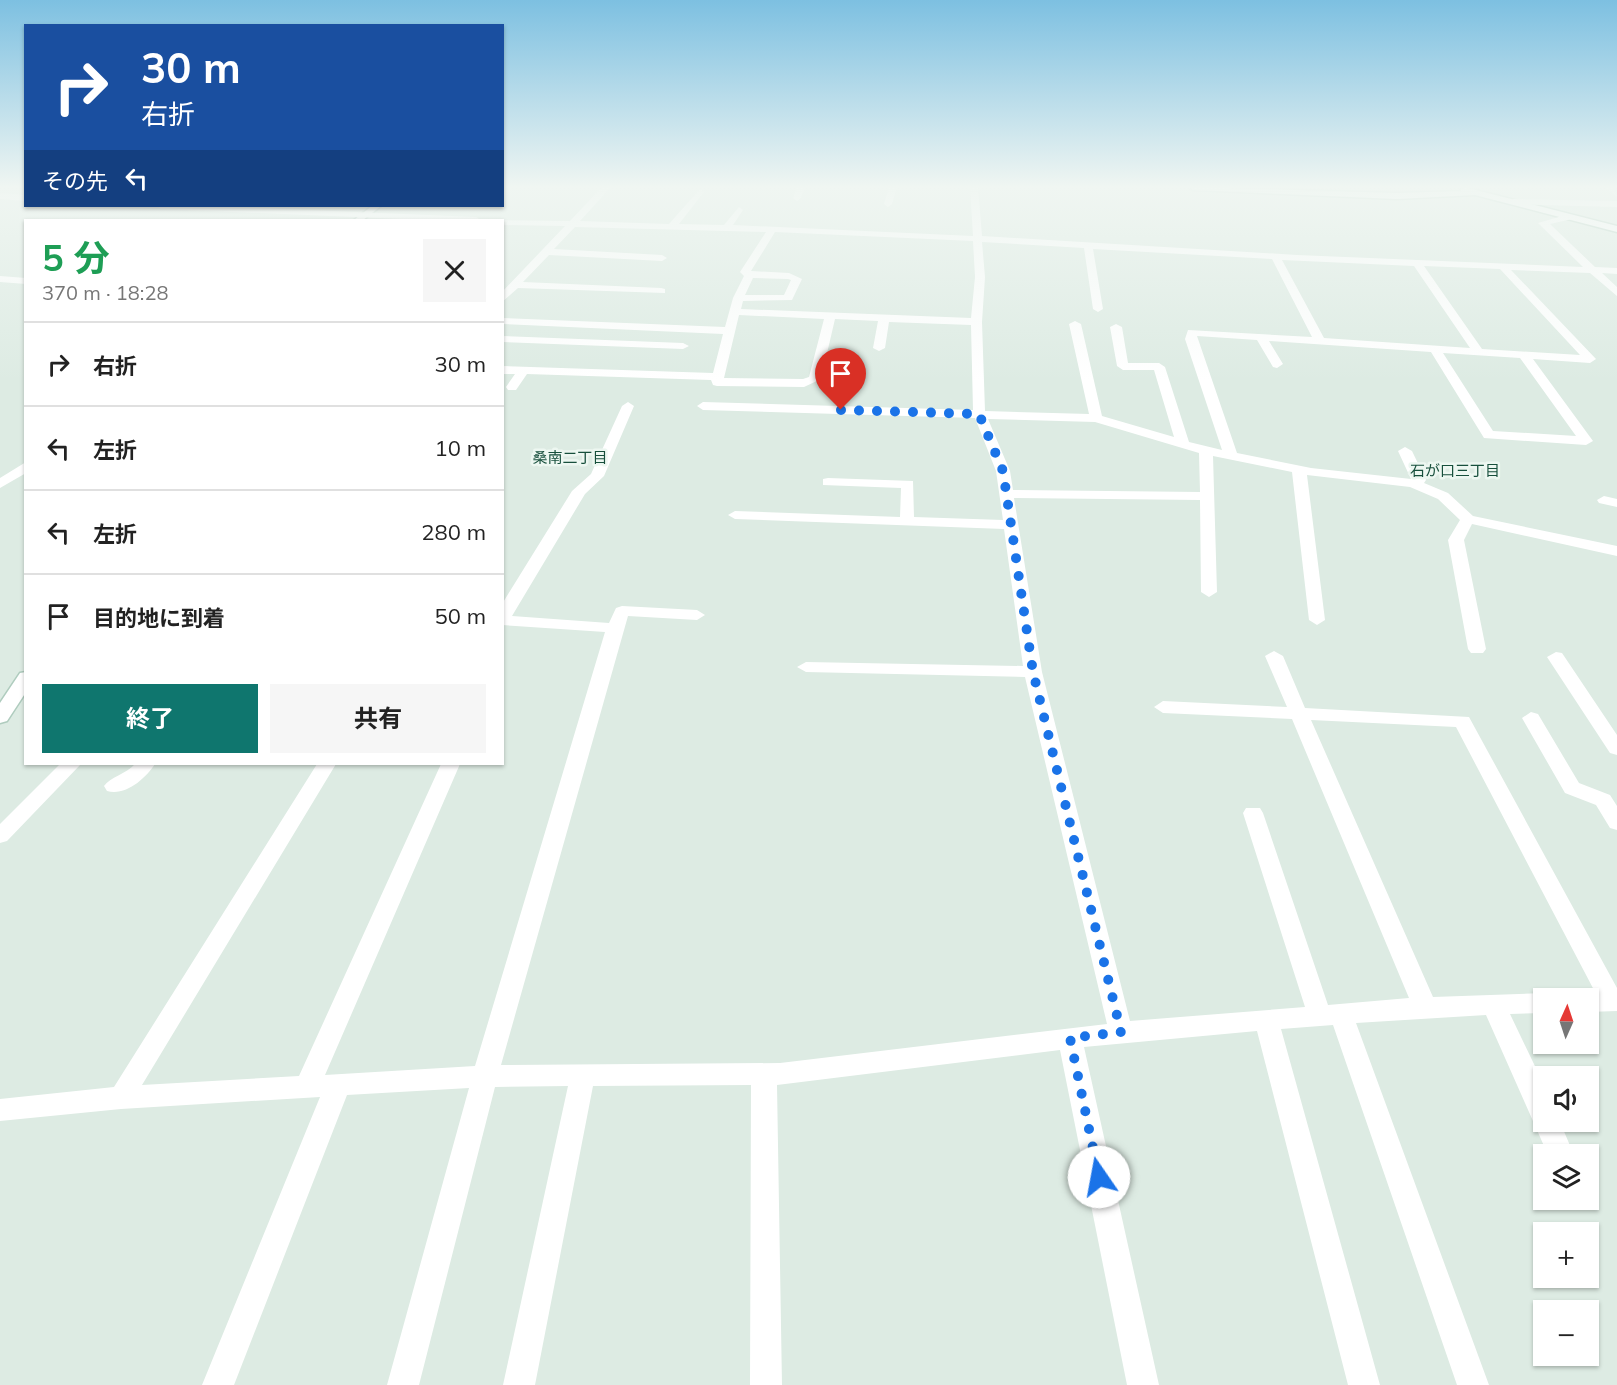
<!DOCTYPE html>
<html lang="ja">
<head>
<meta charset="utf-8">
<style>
	body { margin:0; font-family:Mulish,"Noto Sans JP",sans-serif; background:#f6f6f6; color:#222; height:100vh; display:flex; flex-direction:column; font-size:22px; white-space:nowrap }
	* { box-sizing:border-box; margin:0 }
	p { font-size:20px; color:#767676 }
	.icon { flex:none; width:33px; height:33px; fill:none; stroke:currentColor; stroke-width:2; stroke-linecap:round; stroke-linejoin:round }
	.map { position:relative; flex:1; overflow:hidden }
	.sheet { position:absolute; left:24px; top:219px; width:480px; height:546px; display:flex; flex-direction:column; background:#fff; border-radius:0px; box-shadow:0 2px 4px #0004 }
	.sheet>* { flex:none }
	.top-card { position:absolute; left:24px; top:24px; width:480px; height:183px; border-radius:0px; box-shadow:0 2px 4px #0004; background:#1a4fa0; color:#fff; overflow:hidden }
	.needle { width:39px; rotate:3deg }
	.fabs { position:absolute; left:1533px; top:988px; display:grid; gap:12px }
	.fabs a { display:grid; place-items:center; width:66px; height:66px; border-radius:0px; background:#fff; box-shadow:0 2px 4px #0004; font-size:30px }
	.pin { position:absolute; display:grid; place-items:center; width:51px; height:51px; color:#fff; margin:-62px -26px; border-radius:50% 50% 50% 0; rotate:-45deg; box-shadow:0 0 6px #0007 }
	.pin .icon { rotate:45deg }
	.me { position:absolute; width:66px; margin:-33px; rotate:348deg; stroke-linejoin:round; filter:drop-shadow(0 0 4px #0008) }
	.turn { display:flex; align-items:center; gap:21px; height:126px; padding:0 18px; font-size:27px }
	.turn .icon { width:78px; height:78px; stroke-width:2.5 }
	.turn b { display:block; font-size:42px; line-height:51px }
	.then { display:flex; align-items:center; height:57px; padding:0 18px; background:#0003; gap:12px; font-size:22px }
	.round { display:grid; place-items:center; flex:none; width:63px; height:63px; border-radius:0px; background:#f6f6f6 }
	.headline { display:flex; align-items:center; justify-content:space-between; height:102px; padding:0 18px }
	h1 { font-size:36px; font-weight:700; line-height:45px; color:#1e9e55 }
	.action { display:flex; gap:12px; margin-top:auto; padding:12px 18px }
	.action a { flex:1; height:69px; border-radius:0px; background:#0f766e; color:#fff; font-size:24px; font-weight:700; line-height:69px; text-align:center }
	.action a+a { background:#f6f6f6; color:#222 }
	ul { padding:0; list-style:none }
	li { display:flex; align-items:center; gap:18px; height:84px; padding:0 18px; border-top:2px solid #e0e0e0 }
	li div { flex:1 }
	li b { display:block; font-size:22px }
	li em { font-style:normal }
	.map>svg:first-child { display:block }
</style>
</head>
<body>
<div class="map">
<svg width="1617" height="1385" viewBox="0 0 1617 1385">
	<rect width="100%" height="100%" fill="#ddebe3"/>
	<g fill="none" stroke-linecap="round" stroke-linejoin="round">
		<g stroke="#afccbe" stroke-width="3">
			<path id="secondary" d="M1189,187L1397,193L1460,191L1464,187L1617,226V232L1475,195L1397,199L1193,190Z
				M372,206H381L363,220H354Z
				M26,672V692L7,721L0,723V703L20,673Z"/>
		</g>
		<path fill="#fff" fill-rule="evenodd" d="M602,187H611L580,221L669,224L700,189L704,192L679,224L724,225L739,207L743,210L733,225L973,236L970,187H978L982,236L1297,255L1583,267L1538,223L1569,214L1574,217L1572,219L1550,224L1595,267L1617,268V274L1602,273L1617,287V296L1590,273L1511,270L1596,359L1590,363L1533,359L1593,441L1586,445L1484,438L1431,352L1269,341L1283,364L1277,368L1273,367L1257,340L1197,336L1237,453L1311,468L1411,479L1398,451L1405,447L1412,451L1426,480L1424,483L1448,493L1473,516L1617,546V556L1472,524L1464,540L1486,649L1483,653H1471L1468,649L1448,540L1460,520L1438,499L1410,487L1307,475L1325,620L1317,625L1309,620L1292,472L1213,456L1217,592L1209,597L1201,592L1200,500L1014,498L1042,672L1130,1021L1305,1007L1243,813L1246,808H1260L1263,813L1328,1005L1409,998L1292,719L1163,713L1154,707L1163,701L1287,707L1265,656L1274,651L1283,656L1305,708L1469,717L1617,988V1011L1588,1012V999H1578L1580,995L1595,992L1456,727L1311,720L1433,997L1544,993L1554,999H1544V1013L1510,1014L1544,1085V1122H1560L1574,1155H1548L1486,1015L1356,1023L1489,1385H1457L1333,1025L1281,1029L1380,1385H1348L1257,1031L1084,1047L1159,1385H1127L1060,1050L777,1085L782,1385H750L751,1085L593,1086L535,1385H503L568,1086L495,1087L419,1385H387L469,1088L347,1095L234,1385H202L320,1097L121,1109L0,1121V1099L114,1087L317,764H336L142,1085L299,1076L441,764H460L325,1075L475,1066L605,632L502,625V604L572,491L591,474L622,406L628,402L634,406L604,476L585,494L512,616L609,623L616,608L622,606L697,610L705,615L697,620L628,616L501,1065L780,1063L1107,1024L1025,677L806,672L797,667L806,662L1023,666L1004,529L735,519L728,515L735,511L900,517L901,488L823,485V479L828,478L913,481L914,517L1003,520L996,471L975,418L703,410L697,406L703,402L973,410L971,325L889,322L885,348L879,351L873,348L878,321L835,319L821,379L804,387L717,386L713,385L711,380L527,374L516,390H508L506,387L515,374H502V366L713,373L723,334L502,324V318L725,327L733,298L744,276L740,272L766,232L575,227L554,249L662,255L667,258L662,261L549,255L523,282L661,288L665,289V293L518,288L502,302V292L565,226L502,225V220H499L570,221ZM775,232L973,241L975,277L971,318L741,309L743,301L792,300L802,279L789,273L751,271ZM982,242L1084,248L1093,309L1098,312L1103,309L1093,249L1272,259L1312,337L1188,330L1185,339L1222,450L1189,442L1165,367L1159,363H1128L1122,327L1116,324L1110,327L1117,366L1123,370H1154L1174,437L1102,416L1081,324L1075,321L1069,324L1089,414L985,411L982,322L985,277ZM1282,260L1414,266L1470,348L1324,338ZM1424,266L1500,269L1580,355L1482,349ZM753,278L788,279L791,280L784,295H745ZM739,315L824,319L809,377L803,379L724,378ZM1443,353L1520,358L1576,436L1493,431ZM988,419L1095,422L1199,453L1200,492L1013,490L1010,471Z
			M797,187H805L801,198L797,201L793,198Z
			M889,187H897L892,204L888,207L884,204Z
			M1605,187H1614L1617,197Z
			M0,193L26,195V201L0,199Z
			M1513,199L1617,201V207L1510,204L1509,202Z
			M157,206H209L476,217L481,220H426L161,209Z
			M0,276L26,278V284L0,282Z
			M502,336L683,343L689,346L683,349L502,342Z
			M26,462V473L0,488V478Z
			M1604,496L1617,499V507L1599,503L1597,500Z
			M1556,652L1562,653L1617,735V755L1610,753L1547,657Z
			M1531,712L1538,714L1579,783L1610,795L1617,806V830L1610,828L1596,805L1565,793L1522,718Z
			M60,764H81L7,841L0,843V824Z
			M135,764H155C145,779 126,796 107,791L104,786C110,777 126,774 135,764Z"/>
		<use href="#secondary" fill="#fff" fill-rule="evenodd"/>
	</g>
	<linearGradient id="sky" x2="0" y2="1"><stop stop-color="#7dc0e1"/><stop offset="0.49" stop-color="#f0f6f2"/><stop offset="1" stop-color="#f0f6f2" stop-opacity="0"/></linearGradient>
	<rect width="1617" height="381" fill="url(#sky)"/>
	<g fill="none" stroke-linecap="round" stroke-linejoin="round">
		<path stroke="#1a73e8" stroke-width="10" stroke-dasharray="0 18" d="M841,410L979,414L1003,471L1033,672L1121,1032L1070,1038L1099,1177"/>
	</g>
	<g text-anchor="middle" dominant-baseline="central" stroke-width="5" stroke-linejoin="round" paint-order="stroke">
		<g font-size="15" fill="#174f3c" stroke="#edf7f1">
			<text x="570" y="457">桑南二丁目</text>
			<text x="1455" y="470">石が口三丁目</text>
		</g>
	</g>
</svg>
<div class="fabs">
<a><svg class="needle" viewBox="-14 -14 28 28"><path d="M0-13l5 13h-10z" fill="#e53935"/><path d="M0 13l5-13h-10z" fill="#767676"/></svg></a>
<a><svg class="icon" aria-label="sound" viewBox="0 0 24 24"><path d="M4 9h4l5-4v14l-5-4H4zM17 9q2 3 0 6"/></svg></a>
<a><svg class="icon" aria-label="layers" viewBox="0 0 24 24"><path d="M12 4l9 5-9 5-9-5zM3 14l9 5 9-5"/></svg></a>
<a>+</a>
<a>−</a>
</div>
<div class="pin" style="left:841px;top:410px;background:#d93025"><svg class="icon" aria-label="arrive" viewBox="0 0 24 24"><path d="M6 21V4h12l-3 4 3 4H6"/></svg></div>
<svg class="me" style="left:1099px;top:1177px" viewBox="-20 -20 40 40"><circle r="19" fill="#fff"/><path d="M0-13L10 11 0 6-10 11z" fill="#1a73e8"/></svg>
<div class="top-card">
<div class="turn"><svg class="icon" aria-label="right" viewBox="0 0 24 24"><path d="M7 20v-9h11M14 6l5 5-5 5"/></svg><div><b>30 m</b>右折</div></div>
<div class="then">その先<svg class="icon" aria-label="left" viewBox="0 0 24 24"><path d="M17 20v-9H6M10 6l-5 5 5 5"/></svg></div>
</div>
<section class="sheet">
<div class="headline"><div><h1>5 分</h1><p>370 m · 18:28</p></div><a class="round"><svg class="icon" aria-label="close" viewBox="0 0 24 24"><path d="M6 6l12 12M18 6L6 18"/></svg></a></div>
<ul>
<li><svg class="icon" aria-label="right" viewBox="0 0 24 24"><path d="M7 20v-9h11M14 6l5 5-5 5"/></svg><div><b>右折</b></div><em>30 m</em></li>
<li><svg class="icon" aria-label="left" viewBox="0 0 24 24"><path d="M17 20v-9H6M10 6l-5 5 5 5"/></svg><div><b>左折</b></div><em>10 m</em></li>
<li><svg class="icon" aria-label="left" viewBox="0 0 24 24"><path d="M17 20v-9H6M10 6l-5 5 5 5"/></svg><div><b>左折</b></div><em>280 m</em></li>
<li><svg class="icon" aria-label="arrive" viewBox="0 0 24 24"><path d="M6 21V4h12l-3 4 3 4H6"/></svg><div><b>目的地に到着</b></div><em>50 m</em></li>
</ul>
<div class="action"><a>終了</a><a>共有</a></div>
</section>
</div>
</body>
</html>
